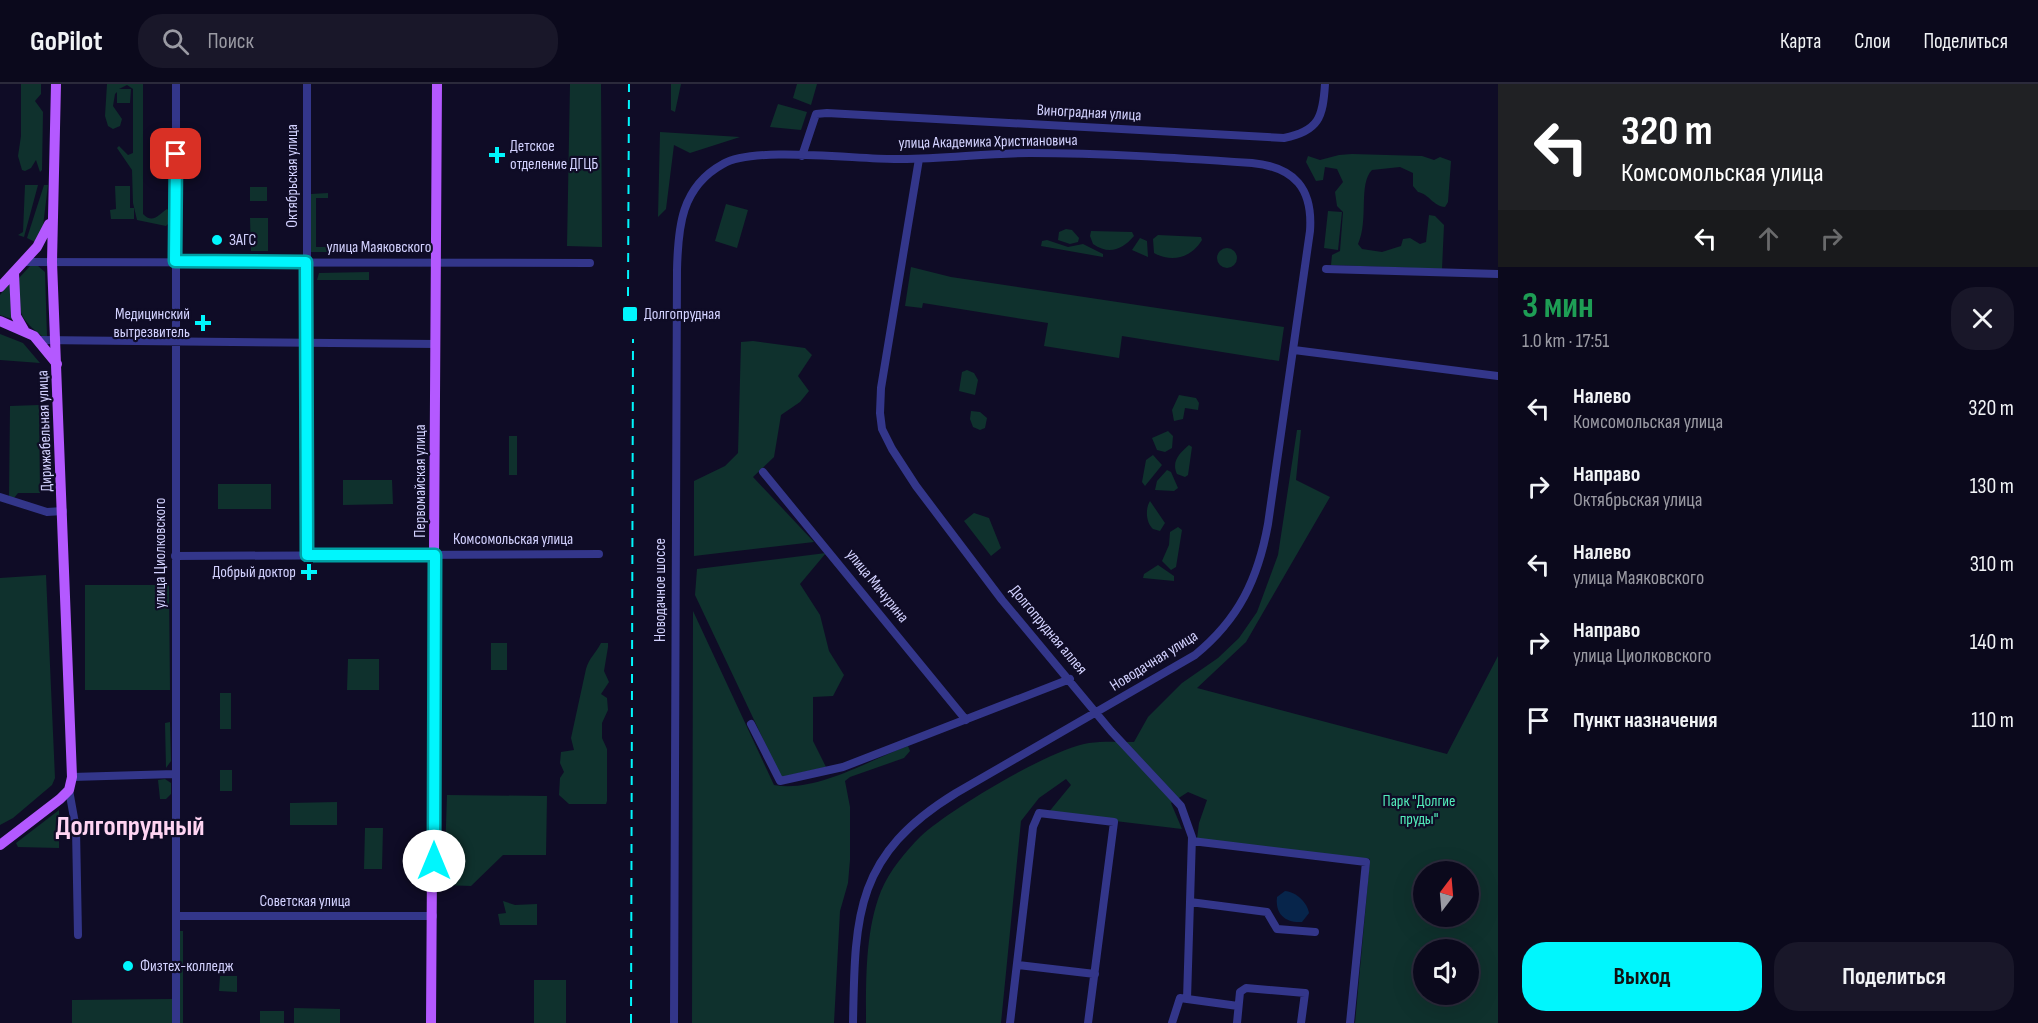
<!DOCTYPE html>
<html lang="ru">
<head>
<meta charset="utf-8">
<style>
	body { margin:0; font-family:"Sofia Sans Condensed",sans-serif; background:#191729; color:#f1f3f6; height:100vh; display:flex; flex-direction:column; font-size:22px; white-space:nowrap }
	* { box-sizing:border-box; margin:0 }
	p { font-size:20px; color:#9a9aa3 }
	.icon { flex:none; width:33px; height:33px; fill:none; stroke:currentColor; stroke-width:2; stroke-linecap:round; stroke-linejoin:round }
	.map { position:relative; flex:1; overflow:hidden }
	.details { display:flex; flex-direction:column; background:#0b091c; width:540px }
	.details>* { flex:none }
	.banner { background:#202124; color:#fff; overflow:hidden }
	.needle { width:39px; rotate:16deg }
	.controls { position:absolute; left:1413px; top:777px; display:grid; gap:12px }
	.controls a { display:grid; place-items:center; width:66px; height:66px; border-radius:50%; background:#0b091c; box-shadow:0 6px 24px #0002,0 0 0 2px #2b2a3b; font-size:30px }
	.pin { position:absolute; display:grid; place-items:center; width:51px; height:51px; color:#fff; margin:-26px; border-radius:12px; box-shadow:0 3px 9px #0006 }
	.me { position:absolute; width:66px; margin:-33px; rotate:0deg; stroke-linejoin:round; filter:drop-shadow(0 0 4px #0008) }
	.turn { display:flex; align-items:center; gap:21px; height:126px; padding:0 24px; font-size:27px }
	.turn .icon { width:78px; height:78px; stroke-width:2.5 }
	.turn b { display:block; font-size:42px; line-height:51px }
	.lanes { display:flex; align-items:center; height:57px; padding:0 24px; background:#0003; justify-content:center; gap:30px; direction:ltr }
	.lanes .off { opacity:.35 }
	.round { display:grid; place-items:center; flex:none; width:63px; height:63px; border-radius:24px; background:#191729 }
	.summary { display:flex; align-items:center; justify-content:space-between; height:102px; padding:0 24px }
	h1 { font-size:36px; font-weight:700; line-height:45px; color:#1e9e55 }
	.button { display:flex; gap:12px; margin-top:auto; padding:12px 24px }
	.button a { flex:1; height:69px; border-radius:24px; background:#00f6fd; color:#111; font-size:24px; font-weight:700; line-height:69px; text-align:center }
	.button a+a { background:#191729; color:#f1f3f6 }
	ul { padding:0; list-style:none }
	li { display:flex; align-items:center; gap:18px; height:78px; padding:0 24px }
	li div { flex:1 }
	li b { display:block; font-size:22px }
	li em { font-style:normal }
	header { display:flex; align-items:center; gap:36px; box-sizing:border-box; height:84px; padding:0 30px; background:#0b091c; border-bottom:2px solid #2b2a3b }
	header strong { font-size:28px }
	nav { display:flex; gap:33px; margin-inline-start:auto; font-size:21px }
	.search { width:420px; height:54px; background:#191729; display:flex; align-items:center; gap:15px; box-sizing:border-box; padding:0 21px; border-radius:24px; color:#9a9aa3; font-size:22px }
	main { display:flex; flex:1; min-height:0 }
	.map>svg:first-child { display:block }
</style>
</head>
<body>
<header>
<strong>GoPilot</strong>
<div class="search"><svg class="icon" aria-label="search" viewBox="0 0 24 24"><circle cx="10" cy="10" r="6"/><path d="M15 15l6 6"/></svg>Поиск</div>
<nav><a>Карта</a><a>Слои</a><a>Поделиться</a></nav>
</header>
<main>
<div class="map">
<svg width="1498" height="939" viewBox="0 0 1498 939">
	<rect width="100%" height="100%" fill="#0f0c26"/>
	<path fill="#0f312d" fill-rule="evenodd" d="M21,0H41V10L35,17L43,28L42,86L40,88L36,76L31,84L25,87L22,86L18,72L21,52Z
		M107,0H143V130C153,141 160,129 167,125L169,127L168,140L166,142L137,136L133,119L132,86L117,64L119,62L128,71L133,69V5L127,1L119,5H131L130,19H117V8L115,10L113,22L122,35L120,42L113,45L108,42L105,32Z
		M570,0H601L602,163L567,162Z
		M671,0H681L675,28L671,26Z
		M797,0H817L811,21L793,14Z
		M778,20L807,28L801,46L770,43Z
		M660,48L740,53L690,69L674,61L666,125L658,133Z
		M1352,70L1422,72L1434,76L1440,73L1451,77L1448,118L1445,123C1433,122 1429,110 1418,108L1413,102V89L1400,83L1372,86C1358,100 1369,136 1358,160L1362,165L1382,168L1401,162L1403,155L1410,154L1420,160L1426,158L1429,131L1435,132L1444,141L1442,185L1331,181L1332,171L1340,167L1343,128L1337,122L1335,108L1343,98L1337,85L1325,83L1323,96L1316,97L1306,78L1308,72L1320,76L1339,71Z
		M25,101H38L24,153L18,151L23,148Z
		M44,101H48L43,142L35,158L27,154Z
		M115,102H130V124H134V135H111L110,126L116,125Z
		M250,103H267V117H250Z
		M328,109V114H316V163H328V168H309L311,110Z
		M726,120L748,126L737,164L715,157Z
		M1328,127L1342,128L1338,166L1324,164Z
		M268,134V167H251L250,134Z
		M1066,145L1072,146L1079,154L1078,158L1070,160L1058,156L1059,148Z
		M1091,147L1132,148L1134,152C1122,166 1109,171 1093,160L1090,152Z
		M1158,151L1201,153L1202,156C1191,174 1172,179 1154,169L1153,155Z
		M1140,154L1147,157L1148,173L1132,166Z
		M1047,156L1068,163L1083,160L1103,170V173L1041,162L1042,157Z
		M1217 174a10 10 0 1 1 20 0a10 10 0 1 1-20 0Z
		M30,182H38L45,188L47,252H42C16,232 19,226 19,194Z
		M911,183L951,193L1284,243L1279,277L1122,252L1119,274L1044,262L1048,239L923,219L922,224L905,222Z
		M369,188V196H317L319,189Z
		M10,199L12,235L0,231V211Z
		M0,250L23,259L40,279L0,276Z
		M753,257L805,264L812,271L798,292L809,307L800,318L781,331L774,373L753,393L814,458L694,472V397L725,382L738,369L741,258Z
		M299,276H302V363L299,366Z
		M967,286L974,289L978,296L975,311L959,307L962,288Z
		M1179,311L1196,314L1199,319L1198,326L1185,324L1183,335L1174,337L1172,326Z
		M39,321L40,409H18L14,414L9,413L10,322Z
		M971,327L980,328L987,334L985,344L980,346L973,343L970,335Z
		M1297,346H1301L1296,396L1330,413L1246,558L1197,604L1447,670L1498,572V939H1355L1370,775L1197,755L1199,739L1207,716L1188,708L1171,719L1182,745L1048,729L1071,701L1066,695L1039,714L1021,737L1001,939H866C866,897 865,847 881,807C890,786 905,768 921,752C949,726 1052,664 1089,659C1103,657 1119,658 1134,658L1148,633L1182,599L1218,574L1239,554L1257,528L1278,471ZM1424,788H1468V832H1424ZM1424,866H1468V910H1424Z
		M1168,347L1173,352L1172,364L1165,368L1157,366L1152,354Z
		M509,352H517V391H509Z
		M1189,361L1192,363L1188,391L1185,393L1177,390C1171,377 1180,369 1189,361Z
		M1153,371L1162,381L1145,402L1142,398L1146,376Z
		M1167,386L1171,388L1178,404L1174,407L1155,406L1157,397Z
		M343,396H392L393,420L343,421Z
		M218,400H271V425H218Z
		M1150,417L1165,439L1160,447L1153,445C1146,439 1145,425 1150,417Z
		M974,429L989,434L1001,464L991,472L964,437Z
		M1178,443L1182,446L1176,483L1171,486L1162,477L1169,461L1170,448Z
		M826,469L800,500L820,531L829,567L844,591L833,612L813,613V657L826,683L781,693L695,511L697,485Z
		M1158,481L1174,492V497L1143,494L1144,490Z
		M46,491L55,694L52,701L13,734L0,741V494Z
		M85,501H169L170,606H85Z
		M693,527L774,701C816,709 869,676 908,662L910,667L904,674L850,693L845,697L850,723V776L848,799L840,827L834,939H692Z
		M491,559H507V586H491Z
		M601,559H608V563L604,587L609,598L601,610L607,614L608,626L602,639V654L607,665V717L606,720H569L559,711L560,694L564,688L560,679L561,668L574,666L571,654L586,585C589,574 596,569 601,559Z
		M348,575H379V606H347Z
		M220,609H231V645H220Z
		M170,638L171,677L166,684L165,639Z
		M220,686H232V707H220Z
		M165,695L171,699V710L166,715H160L158,696Z
		M447,711L547,712L546,771H503L471,802L444,801Z
		M337,718V741H290V719Z
		M59,726V764L18,763L16,759Z
		M365,744H383L382,785H364Z
		M503,817L515,821L537,820V841H500L498,830L506,829Z
		M178,847H183V939H178Z
		M220,892H237V908L219,907Z
		M534,896H566V939H534Z
		M172,915V939H72V916Z
		M294,924L340,925V939H294Z
		M260,927H284V939H260Z"/>
	<path fill="#07254b" d="M1285,807C1296,808 1307,818 1309,829L1302,838C1285,839 1275,830 1277,813Z"/>
	<g fill="none" stroke-linecap="round" stroke-linejoin="round">
		<path stroke="#33368a" stroke-width="8" d="M802,72L816,30L827,29L1284,54C1319,47 1323,33 1325,0
			M919,75L881,304L880,329L882,345L892,365L916,402L1002,516L1111,647L1181,722L1192,753L1187,915
			M24,178L590,179
			M1326,185L1498,190
			M39,256L436,260
			M1294,266L1498,292
			M763,388L966,636
			M0,413L47,428L63,427
			M307,471V0
			M175,472L599,470
			M751,640L780,697L843,683L1070,595
			M72,693L175,690
			M69,706L76,745L78,851
			M1192,757L1366,778L1350,939
			M1190,818L1267,828L1277,845L1315,848
			M176,832H433
			M1018,881L1095,890
			M176,939V0
			M674,939L677,186C678,143 681,103 723,80C754,62 853,75 894,75C939,76 984,69 1030,69C1104,69 1178,74 1252,79C1295,83 1313,105 1310,147L1268,440C1258,495 1239,535 1195,571L956,709C855,771 855,830 853,939
			M1010,939L1033,743L1039,729L1114,738L1088,939
			M1172,939L1180,914L1238,922
			M1237,939L1240,908L1246,904L1305,909L1301,939"/>
		<path stroke="#b459ff" stroke-width="10" d="M14,189L16,232L24,246
			M0,203L37,163L49,140
			M0,237L34,252L57,280
			M0,761L60,715L69,706L72,693L52,178L56,0
			M431,939L437,0"/>
		<path stroke="#00f6fd" stroke-width="2" stroke-dasharray="9 8" stroke-linecap="butt" d="M628,212L629,0
			M631,939L633,255"/>
	</g>
	<g fill="none" stroke-linecap="round" stroke-linejoin="round">
		<g stroke="#00a0a4" stroke-width="15">
			<path id="route" d="M176,70L175,177L306,178L307,471H435L434,777"/>
		</g>
		<use href="#route" stroke="#00f6fd" stroke-width="10"/>
	</g>
	<g fill="#00f6fd" stroke="#0f0c26" stroke-width="2">
		<path d="M494 62h6v6h6v6h-6v6h-6v-6h-6v-6h6z"/>
		<circle cx="217" cy="156" r="6"/>
		<rect x="622" y="222" width="16" height="16" rx="3"/>
		<path d="M200 230h6v6h6v6h-6v6h-6v-6h-6v-6h6z"/>
		<path d="M306 479h6v6h6v6h-6v6h-6v-6h-6v-6h6z"/>
		<circle cx="128" cy="882" r="6"/>
	</g>
	<g text-anchor="middle" dominant-baseline="central" stroke-width="4.5" stroke-linejoin="round" paint-order="stroke">
		<g font-size="16" fill="#d3d2ff" stroke="#0f0c26">
			<text transform="translate(1089 29) rotate(3)">Виноградная улица</text>
			<text transform="translate(988 58) rotate(-1)">улица Академика Христиановича</text>
			<text transform="translate(292 92) rotate(-90)">Октябрьская улица</text>
			<text x="379" y="163">улица Маяковского</text>
			<text transform="translate(45 347) rotate(-92)">Дирижабельная улица</text>
			<text transform="translate(420 397) rotate(-90)">Первомайская улица</text>
			<text x="513" y="455">Комсомольская улица</text>
			<text transform="translate(160 469) rotate(-90)">улица Циолковского</text>
			<text transform="translate(877 502) rotate(51)">улица Мичурина</text>
			<text transform="translate(660 506) rotate(-90)">Новодачное шоссе</text>
			<text transform="translate(1048 546) rotate(50)">Долгопрудная аллея</text>
			<text transform="translate(1154 577) rotate(-32)">Новодачная улица</text>
			<text x="305" y="817">Советская улица</text>
		</g>
		<g font-size="16" fill="#d3d2ff" stroke="#0f0c26" text-anchor="start">
			<text x="510" y="62">Детское<tspan x="510" dy="18">отделение ДГЦБ</tspan></text>
			<text x="229" y="156">ЗАГС</text>
			<text x="190" y="230" text-anchor="end">Медицинский<tspan x="190" dy="18">вытрезвитель</tspan></text>
			<text x="644" y="230">Долгопрудная</text>
			<text x="296" y="488" text-anchor="end">Добрый доктор</text>
			<text x="140" y="882">Физтех-колледж</text>
		</g>
		<g font-size="16" fill="#52ebb9" stroke="#0f0c26">
			<text x="1419" y="717">Парк "Долгие<tspan x="1419" dy="18">пруды"</tspan></text>
		</g>
		<g font-size="28" font-weight="bold" fill="#ffd4f2" stroke="#0f0c26">
			<text x="130" y="742">Долгопрудный</text>
		</g>
	</g>
</svg>
<div class="controls">
<a><svg class="needle" viewBox="-14 -14 28 28"><path d="M0-13l5 13h-10z" fill="#e53935"/><path d="M0 13l5-13h-10z" fill="#9a9aa3"/></svg></a>
<a><svg class="icon" aria-label="sound" viewBox="0 0 24 24"><path d="M4 9h4l5-4v14l-5-4H4zM17 9q2 3 0 6"/></svg></a>
</div>
<div class="pin" style="left:176px;top:70px;background:#d93025"><svg class="icon" aria-label="arrive" viewBox="0 0 24 24"><path d="M6 21V4h12l-3 4 3 4H6"/></svg></div>
<svg class="me" style="left:434px;top:777px" viewBox="-20 -20 40 40"><circle r="19" fill="#fff"/><path d="M0-13L10 11 0 6-10 11z" fill="#00f6fd"/></svg>
</div>
<section class="details">
<div class="banner">
<div class="turn"><svg class="icon" aria-label="left" viewBox="0 0 24 24"><path d="M17 20v-9H6M10 6l-5 5 5 5"/></svg><div><b>320 m</b>Комсомольская улица</div></div>
<div class="lanes"><svg class="icon" aria-label="left" viewBox="0 0 24 24"><path d="M17 20v-9H6M10 6l-5 5 5 5"/></svg><svg class="icon off" aria-label="ahead" viewBox="0 0 24 24"><path d="M12 20V5M6 11l6-6 6 6"/></svg><svg class="icon off" aria-label="right" viewBox="0 0 24 24"><path d="M7 20v-9h11M14 6l5 5-5 5"/></svg></div>
</div>
<div class="summary"><div><h1>3 мин</h1><p>1.0 km · 17:51</p></div><a class="round"><svg class="icon" aria-label="close" viewBox="0 0 24 24"><path d="M6 6l12 12M18 6L6 18"/></svg></a></div>
<ul>
<li><svg class="icon" aria-label="left" viewBox="0 0 24 24"><path d="M17 20v-9H6M10 6l-5 5 5 5"/></svg><div><b>Налево</b><p>Комсомольская улица</p></div><em>320 m</em></li>
<li><svg class="icon" aria-label="right" viewBox="0 0 24 24"><path d="M7 20v-9h11M14 6l5 5-5 5"/></svg><div><b>Направо</b><p>Октябрьская улица</p></div><em>130 m</em></li>
<li><svg class="icon" aria-label="left" viewBox="0 0 24 24"><path d="M17 20v-9H6M10 6l-5 5 5 5"/></svg><div><b>Налево</b><p>улица Маяковского</p></div><em>310 m</em></li>
<li><svg class="icon" aria-label="right" viewBox="0 0 24 24"><path d="M7 20v-9h11M14 6l5 5-5 5"/></svg><div><b>Направо</b><p>улица Циолковского</p></div><em>140 m</em></li>
<li><svg class="icon" aria-label="arrive" viewBox="0 0 24 24"><path d="M6 21V4h12l-3 4 3 4H6"/></svg><div><b>Пункт назначения</b></div><em>110 m</em></li>
</ul>
<div class="button"><a>Выход</a><a>Поделиться</a></div>
</section>
</main>
</body>
</html>
